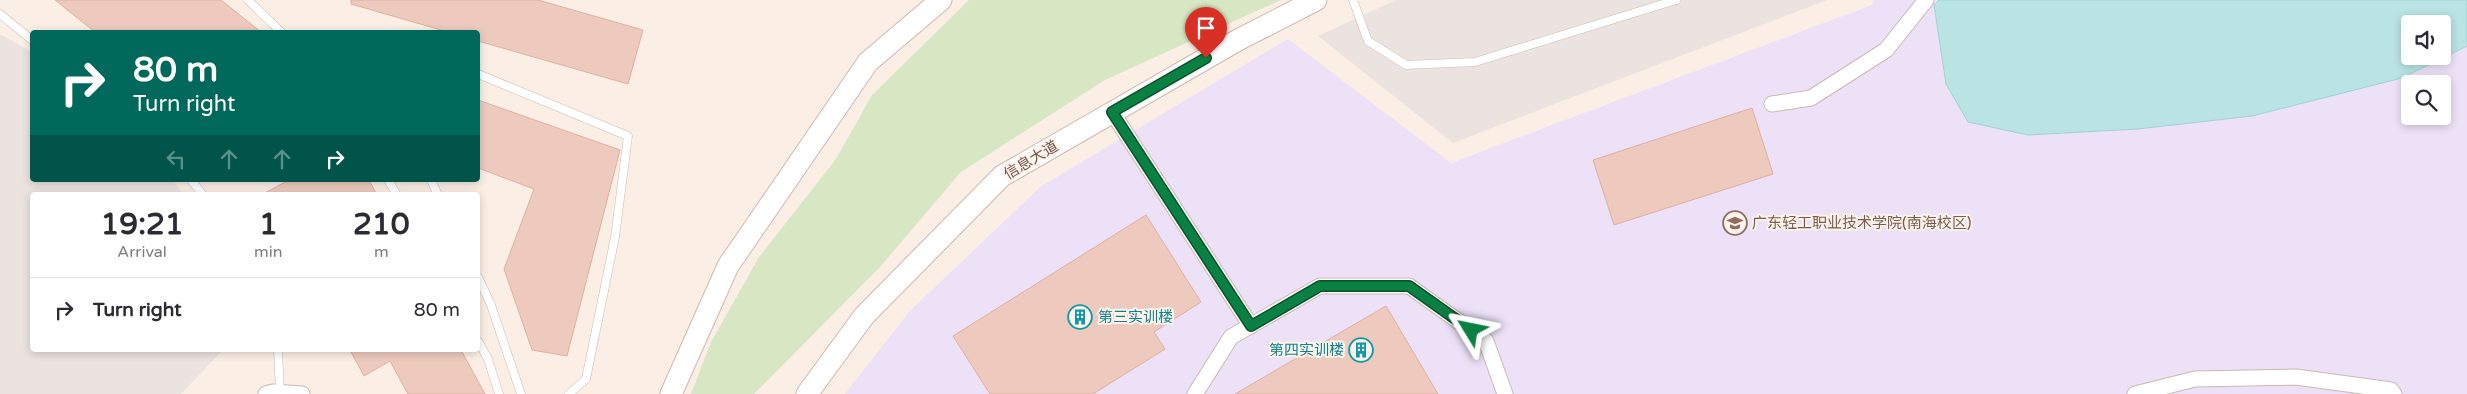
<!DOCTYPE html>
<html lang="en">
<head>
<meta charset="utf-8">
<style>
	body { margin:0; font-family:"Varela Round","Noto Sans SC",sans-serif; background:#f7f7f7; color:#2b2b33; height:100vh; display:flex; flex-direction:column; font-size:19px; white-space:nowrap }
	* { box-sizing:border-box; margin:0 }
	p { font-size:16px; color:#7c7c81 }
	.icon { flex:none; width:28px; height:28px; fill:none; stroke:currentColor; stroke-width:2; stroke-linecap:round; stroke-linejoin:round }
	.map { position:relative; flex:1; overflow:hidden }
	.side { position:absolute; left:30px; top:192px; width:450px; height:160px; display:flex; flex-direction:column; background:#fff; border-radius:5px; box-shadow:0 2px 8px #0003 }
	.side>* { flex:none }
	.guide { position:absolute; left:30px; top:30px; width:450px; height:152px; border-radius:5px; box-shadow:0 2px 8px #0003; background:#00695c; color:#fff; overflow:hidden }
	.tools { position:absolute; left:2401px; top:15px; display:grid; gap:10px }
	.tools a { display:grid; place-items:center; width:50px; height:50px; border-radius:5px; background:#fff; box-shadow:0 2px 8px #0003; font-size:25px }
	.pin { position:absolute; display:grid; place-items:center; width:42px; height:42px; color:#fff; margin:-51px -21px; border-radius:50% 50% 50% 0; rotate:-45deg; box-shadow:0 0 5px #0007 }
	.pin .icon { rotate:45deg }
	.me { position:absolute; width:55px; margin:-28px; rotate:305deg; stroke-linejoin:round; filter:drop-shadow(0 0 4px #0008) }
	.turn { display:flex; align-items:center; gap:18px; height:105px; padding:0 20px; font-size:22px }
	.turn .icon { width:65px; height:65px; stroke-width:2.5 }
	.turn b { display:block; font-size:35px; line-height:42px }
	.lanes { display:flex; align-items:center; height:48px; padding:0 20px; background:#0003; justify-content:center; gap:25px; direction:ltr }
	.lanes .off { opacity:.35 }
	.eta { display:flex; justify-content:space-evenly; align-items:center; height:85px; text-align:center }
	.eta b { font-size:30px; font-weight:700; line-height:35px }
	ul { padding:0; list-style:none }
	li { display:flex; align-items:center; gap:15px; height:65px; padding:0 20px; border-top:1px solid #e1e1e2 }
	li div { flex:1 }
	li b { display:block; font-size:19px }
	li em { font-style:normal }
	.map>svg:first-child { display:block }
</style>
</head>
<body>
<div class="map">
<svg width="2467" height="394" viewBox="0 0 2467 394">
	<rect width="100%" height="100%" fill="#fbefe5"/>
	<path fill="#ebe3df" d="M1396,0H1827L1453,143L1318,36Z
		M0,34L32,52V180H173L183,195H32V350H223L181,394H0Z"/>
	<path fill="#ece1f7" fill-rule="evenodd" d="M1874,0H2467V394H845L909,312L1040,187L1288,39L1451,163L1872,5ZM2410,24H2442V56H2410ZM2410,84H2442V116H2410Z"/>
	<path fill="#d7e7c4" d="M969,0H1281L1105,80L961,172L880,267L754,394H691L711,342L759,257L836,159L872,95Z"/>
	<path fill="#bae3e3" stroke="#a1d3d4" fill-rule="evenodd" d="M1939,0H2467V46L2402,78L2252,116L2138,129L2028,135L1968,122L1946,84L1934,5ZM2410,24H2442V56H2410Z"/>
	<path fill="#eecabe" stroke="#e0afa0" d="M55,0H221L261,32H95Z
		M351,0H538L643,30L628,84L478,41V32H448L351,4Z
		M478,100L620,150L567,356L532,350L504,269L534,189L478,168Z
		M1752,108L1773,174L1614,225L1593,160Z
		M289,180H369L377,195H261Z
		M1146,215L1201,302L1154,332L1165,349L1093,394H990L953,336Z
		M1386,306L1438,394H1235Z
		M350,350H461L485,394H408L390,361L364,376Z"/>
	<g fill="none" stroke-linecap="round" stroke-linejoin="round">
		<g stroke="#cdb8af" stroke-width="9">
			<path id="lane" d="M248,0L281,32
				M1353,0L1368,41L1406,65L1475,62L1676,0
				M0,14L32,40
				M478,74L628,136L615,237L586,379L569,394
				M191,180L203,195
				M388,180L397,195
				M431,180L438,195
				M478,277L491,305L521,394
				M478,341L488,359L499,394
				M278,350L280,392"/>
		</g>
		<g stroke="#cdb8af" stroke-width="17">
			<path id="street" d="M1772,104L1811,98L1886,50L1926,0
				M1112,112L1251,326
				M266,394L273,392L302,394
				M1195,394L1231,337L1320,286H1409L1486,341L1505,394
				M2135,394L2195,379L2296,377L2391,390L2394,394"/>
		</g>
		<g stroke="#d0b7ac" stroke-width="23">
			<path id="secondary" d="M671,394L728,266L868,62L941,0
				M807,394L864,316L1002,176L1238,40L1316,0"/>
		</g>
		<use href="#lane" stroke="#fff" stroke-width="8"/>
		<use href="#street" stroke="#fff" stroke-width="15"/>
		<use href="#secondary" stroke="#fff" stroke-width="21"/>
	</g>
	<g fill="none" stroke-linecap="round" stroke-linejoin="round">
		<g stroke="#07532c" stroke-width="12">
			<path id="route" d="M1206,58L1112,112L1251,326L1320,286H1409L1471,330"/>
		</g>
		<use href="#route" stroke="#0b8043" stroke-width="9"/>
	</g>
	<defs>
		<g id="university-ring" transform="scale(1.25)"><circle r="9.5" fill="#fef3ea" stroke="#8d6e63" stroke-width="1.5"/><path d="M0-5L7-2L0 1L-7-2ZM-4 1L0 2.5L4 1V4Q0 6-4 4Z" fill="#8d6e63"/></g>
		<g id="building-ring" transform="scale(1.25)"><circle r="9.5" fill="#fef3ea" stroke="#0f9aa8" stroke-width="1.5"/><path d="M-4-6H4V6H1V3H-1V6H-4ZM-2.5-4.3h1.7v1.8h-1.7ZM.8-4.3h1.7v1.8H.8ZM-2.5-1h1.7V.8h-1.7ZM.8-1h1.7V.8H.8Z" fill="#0f9aa8"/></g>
	</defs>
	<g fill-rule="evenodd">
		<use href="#university-ring" x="1735" y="223"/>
		<use href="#building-ring" x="1080" y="317"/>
		<use href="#building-ring" x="1361" y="350"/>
	</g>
	<g text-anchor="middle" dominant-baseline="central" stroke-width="4" stroke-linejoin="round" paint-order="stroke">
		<g font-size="15" fill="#71544c" stroke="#fef3ea">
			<text transform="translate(1031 160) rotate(-31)">信息大道</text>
		</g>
		<g font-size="15" fill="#785e54" stroke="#fef3ea" text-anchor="start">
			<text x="1752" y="223">广东轻工职业技术学院(南海校区)</text>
		</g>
		<g font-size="15" fill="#0d838f" stroke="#fef3ea" text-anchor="start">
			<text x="1098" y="317">第三实训楼</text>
			<text x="1344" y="350" text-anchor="end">第四实训楼</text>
		</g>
	</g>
</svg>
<div class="tools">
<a><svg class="icon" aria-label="sound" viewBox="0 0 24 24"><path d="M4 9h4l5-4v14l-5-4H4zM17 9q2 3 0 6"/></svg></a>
<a><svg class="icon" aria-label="search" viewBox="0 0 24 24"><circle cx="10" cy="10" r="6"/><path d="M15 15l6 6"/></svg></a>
</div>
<div class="pin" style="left:1206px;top:58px;background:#d93025"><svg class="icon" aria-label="arrive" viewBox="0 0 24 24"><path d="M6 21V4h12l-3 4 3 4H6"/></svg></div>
<svg class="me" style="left:1471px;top:330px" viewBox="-20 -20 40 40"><path d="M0-17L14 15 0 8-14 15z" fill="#0b8043" stroke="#fff" stroke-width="4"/></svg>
<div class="guide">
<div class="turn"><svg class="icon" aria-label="right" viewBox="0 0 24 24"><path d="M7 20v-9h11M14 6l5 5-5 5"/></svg><div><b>80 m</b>Turn right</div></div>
<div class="lanes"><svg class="icon off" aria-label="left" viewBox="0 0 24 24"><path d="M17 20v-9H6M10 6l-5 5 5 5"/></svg><svg class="icon off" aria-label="ahead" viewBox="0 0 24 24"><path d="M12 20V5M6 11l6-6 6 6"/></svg><svg class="icon off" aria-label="ahead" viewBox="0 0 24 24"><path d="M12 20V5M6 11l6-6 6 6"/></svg><svg class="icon" aria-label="right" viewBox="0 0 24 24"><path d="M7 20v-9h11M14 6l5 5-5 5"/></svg></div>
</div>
<section class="side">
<div class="eta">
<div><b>19:21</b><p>Arrival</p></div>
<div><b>1</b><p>min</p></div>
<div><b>210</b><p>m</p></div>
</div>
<ul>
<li><svg class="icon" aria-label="right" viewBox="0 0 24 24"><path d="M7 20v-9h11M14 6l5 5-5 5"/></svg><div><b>Turn right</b></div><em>80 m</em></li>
</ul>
</section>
</div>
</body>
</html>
